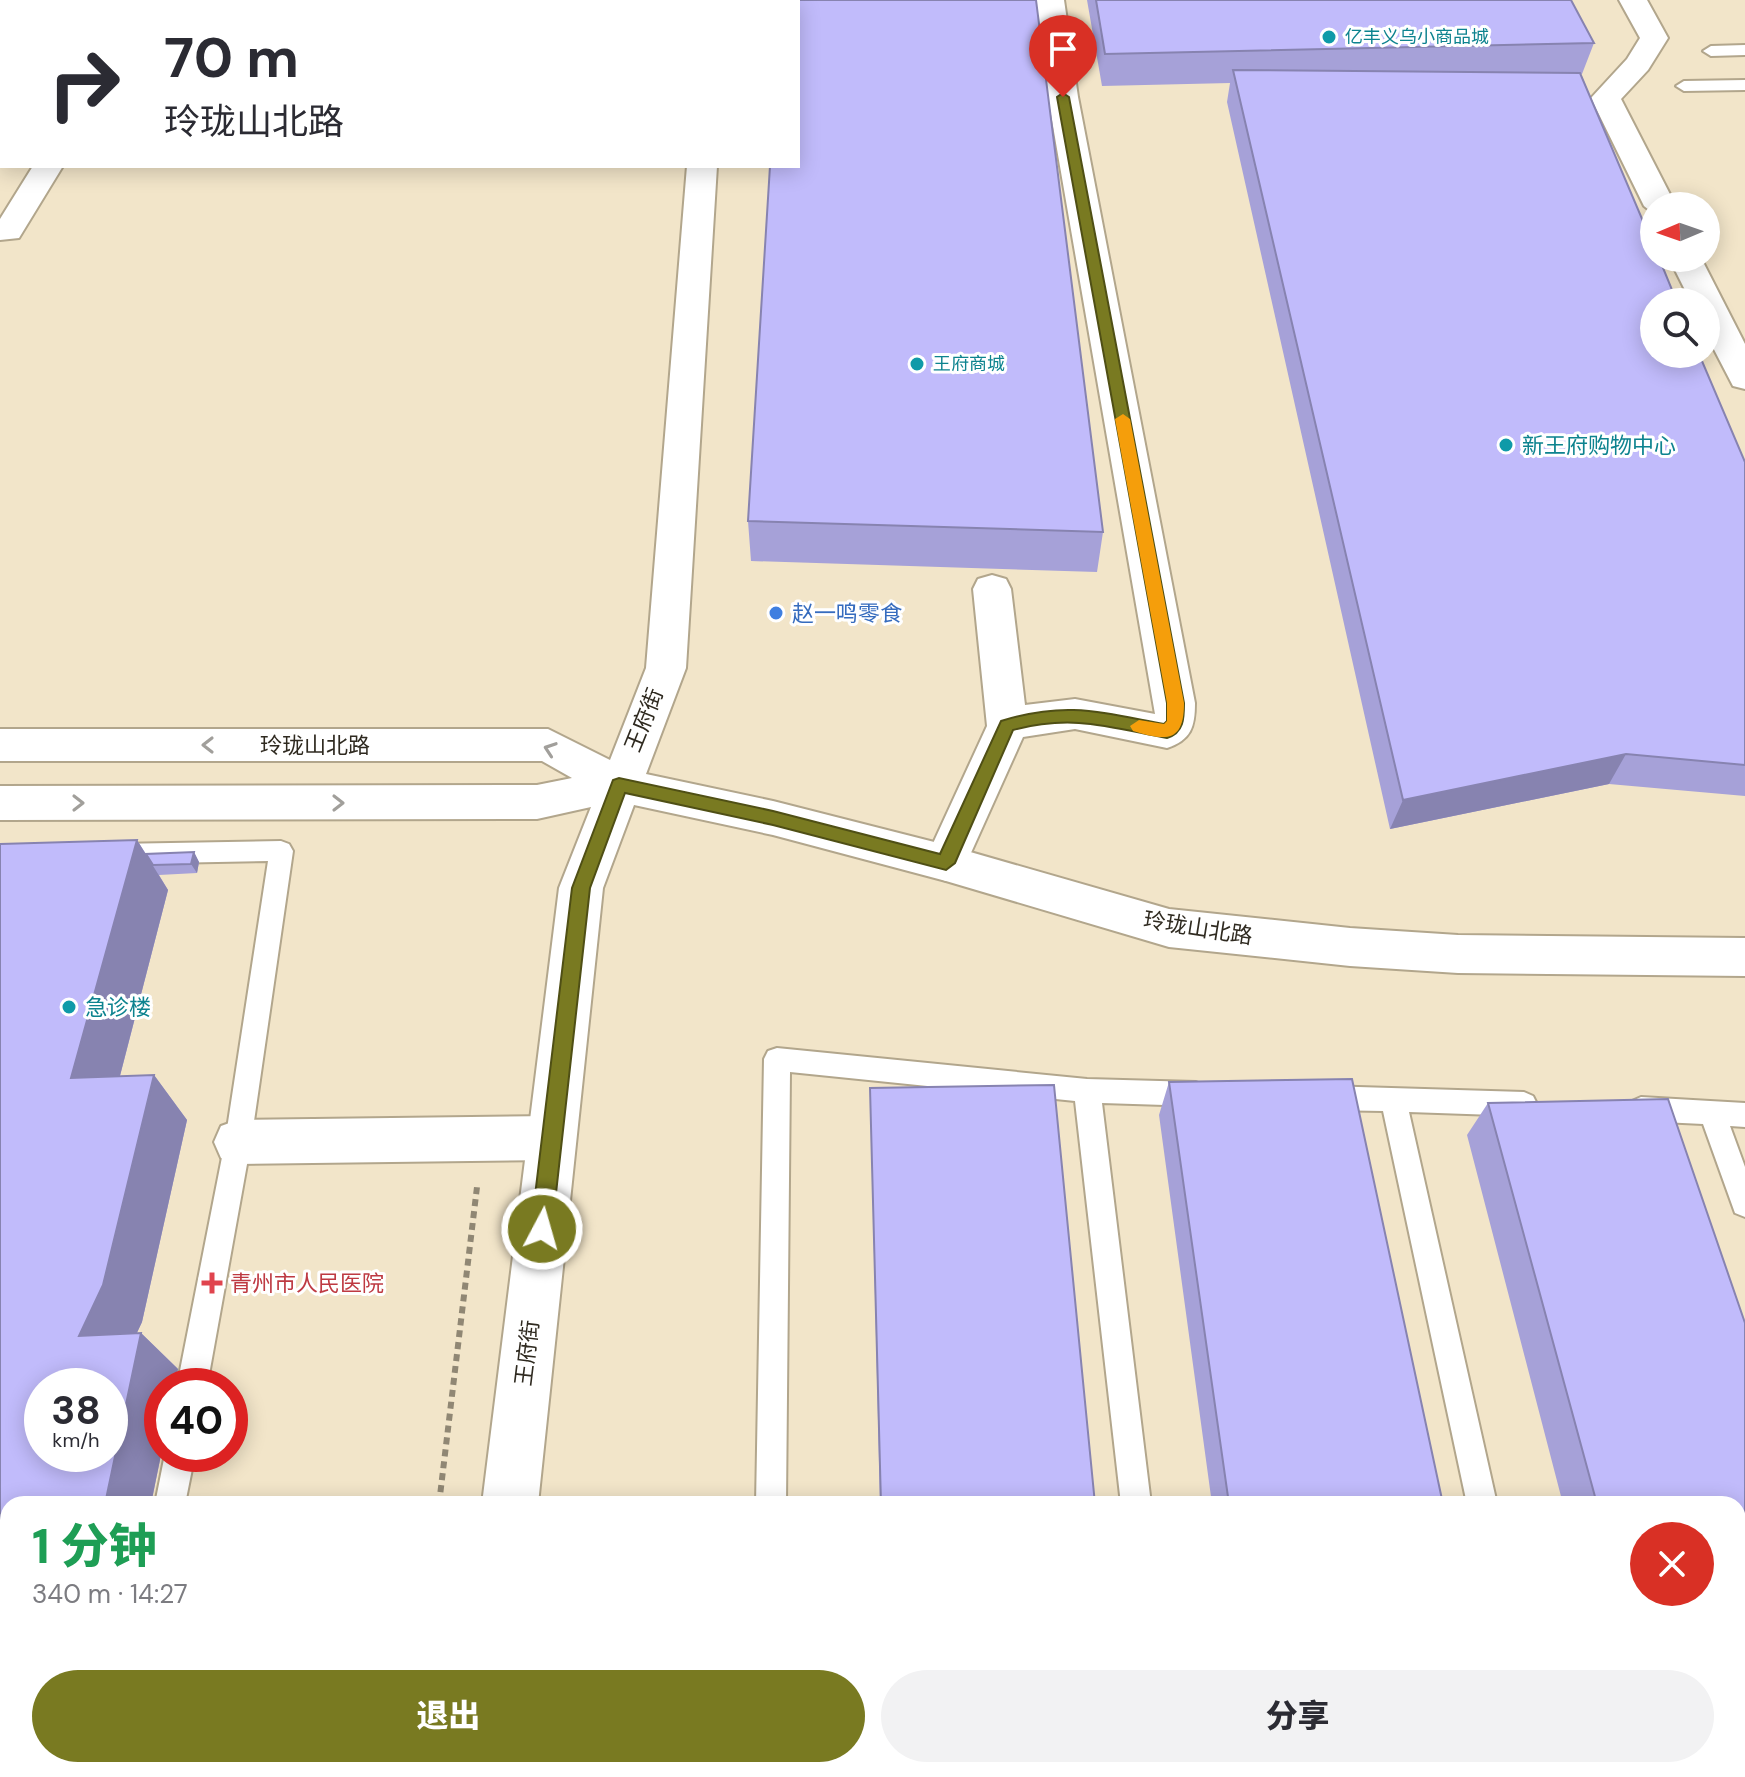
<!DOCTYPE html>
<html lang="zh">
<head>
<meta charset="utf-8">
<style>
	body { margin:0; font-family:"DM Sans","Noto Sans SC",sans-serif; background:#f2f2f3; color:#2b2b33; height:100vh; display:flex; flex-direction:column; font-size:30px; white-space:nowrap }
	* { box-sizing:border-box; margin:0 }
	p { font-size:26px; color:#7c7c81 }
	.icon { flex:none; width:44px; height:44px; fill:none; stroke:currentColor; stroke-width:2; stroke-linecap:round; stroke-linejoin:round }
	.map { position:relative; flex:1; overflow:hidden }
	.panel { position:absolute; left:0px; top:1496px; width:1746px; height:282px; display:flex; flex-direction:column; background:#fff; border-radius:24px 24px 0 0; box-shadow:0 4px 20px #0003 }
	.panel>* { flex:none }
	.banner { position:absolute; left:0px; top:0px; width:800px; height:168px; box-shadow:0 4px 20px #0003; background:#fff; color:#2b2b33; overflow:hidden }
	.needle { width:52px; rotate:268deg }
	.tools { position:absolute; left:1640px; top:192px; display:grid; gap:16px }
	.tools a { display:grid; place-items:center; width:80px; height:80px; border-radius:50%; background:#fff; box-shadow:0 4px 20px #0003; font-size:40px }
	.speed { position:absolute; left:24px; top:1368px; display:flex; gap:16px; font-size:40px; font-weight:700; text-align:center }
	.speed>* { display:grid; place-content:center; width:104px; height:104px; border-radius:50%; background:#fff; box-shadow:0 4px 20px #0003; line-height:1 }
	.speed small { font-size:20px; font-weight:400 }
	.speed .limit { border:12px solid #d22; background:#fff; color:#111 }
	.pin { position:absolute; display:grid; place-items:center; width:68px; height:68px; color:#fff; margin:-82px -34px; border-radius:50% 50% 50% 0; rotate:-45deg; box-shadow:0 0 8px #0007 }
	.pin .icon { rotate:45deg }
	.me { position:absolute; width:88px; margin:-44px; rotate:6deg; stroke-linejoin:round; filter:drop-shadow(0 0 6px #0008) }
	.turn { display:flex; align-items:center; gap:28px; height:168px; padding:0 32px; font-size:36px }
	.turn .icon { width:104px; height:104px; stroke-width:2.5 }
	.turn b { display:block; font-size:56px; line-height:68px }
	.round { display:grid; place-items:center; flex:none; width:84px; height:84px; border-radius:42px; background:#f2f2f3 }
	.head { display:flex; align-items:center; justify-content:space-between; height:136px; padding:0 32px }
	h1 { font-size:48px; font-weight:800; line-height:60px; color:#1e9e55 }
	.action { display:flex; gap:16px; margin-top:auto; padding:16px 32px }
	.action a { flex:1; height:92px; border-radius:48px; background:#797a21; color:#fff; font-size:32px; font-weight:800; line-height:92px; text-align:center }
	.action a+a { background:#f2f2f3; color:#2b2b33 }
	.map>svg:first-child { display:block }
</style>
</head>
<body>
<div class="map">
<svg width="1745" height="1777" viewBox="0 0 1745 1777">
	<rect width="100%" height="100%" fill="#f2e5c9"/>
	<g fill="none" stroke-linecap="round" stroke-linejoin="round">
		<g stroke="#b2a68c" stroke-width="4">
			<path id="lane" d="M1745,45V55L1711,56L1703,51L1711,46Z
				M1745,80V90L1684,91L1676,86L1684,81Z
				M281,841L289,844L293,851L251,1142L207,1386H177L225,1142L268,861L114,864L106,861L102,854L106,847L114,844Z
				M777,1048L1087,1079L1196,1082L1205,1086L1209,1094L1205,1102L1196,1106L1102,1103L1151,1504H1121L1075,1101L790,1072L786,1504H756L764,1059L768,1051Z
				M1325,1086L1524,1092L1533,1096L1537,1104L1533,1112L1524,1116L1409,1112L1497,1504H1467L1383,1111L1325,1110L1316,1106L1312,1098L1316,1090Z
				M1641,1097L1745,1103V1127L1730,1126L1745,1167V1217L1735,1213L1703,1124L1641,1121L1632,1117L1628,1109L1632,1101Z
				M165,1454H195L185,1504H155Z
				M103,1770H137L136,1777H102Z
				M751,1770H785L784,1777H750Z
				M1151,1770H1185L1186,1777H1152Z
				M1523,1770H1557L1559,1777H1525Z"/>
		</g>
		<g stroke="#b2a68c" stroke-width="4">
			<path id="street" d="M1036,0H1064L1078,97L1195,703C1195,727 1191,740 1167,748L1075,729L1023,737L961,875L946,881L931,875L924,863L987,726L973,589L978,579L992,575L1006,579L1011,589L1025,705L1075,699L1155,714L1048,97Z
				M1619,0H1647L1668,38L1648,70L1621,99L1676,206H1654V214L1644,206L1591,98L1627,59L1640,38Z
				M33,166H63L19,238L0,240V219Z
				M1669,258H1701L1745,344V389L1733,386L1706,334V302H1691Z
				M552,1116L569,1122L576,1138L569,1154L552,1160L238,1164L221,1158L214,1142L221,1126L238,1120Z"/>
		</g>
		<g stroke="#b2a68c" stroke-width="4">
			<path id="secondary" d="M699,0H727V2H699Z
				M687,166H717L686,668L646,774L773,801L946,845L1169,909L1350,928L1458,935L1745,938V976L1458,973L1350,966L1169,947L946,881L773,835L634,805L603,888L538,1504H482L559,888L591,807L537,819L0,820V786L537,785L572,778L542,761H0V729H548L610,760L646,668Z
				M449,1770H509L508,1777H448Z"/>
		</g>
		<path stroke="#908774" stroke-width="6" stroke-dasharray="7 5" stroke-linecap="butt" d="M439,1504L477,1187
			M405,1777L406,1770"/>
		<use href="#lane" fill="#fff" fill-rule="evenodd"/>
		<use href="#street" fill="#fff" fill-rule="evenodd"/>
		<use href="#secondary" fill="#fff" fill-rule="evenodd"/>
	</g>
	<path fill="#a6a1d8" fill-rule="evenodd" d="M1087,0H1571L1594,43L1582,74H1581L1745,462V796L1609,784L1390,829L1227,102L1230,83L1102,86Z
		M748,521L1103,532L1097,572L751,561Z
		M137,840L146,854L194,852L199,862L197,873L159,875L168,890L120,1076L154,1075L187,1120L142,1322L136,1334L141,1333L178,1369L175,1386H162V1450L151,1504H8V1770H98L97,1777H0V844ZM42,1386H110V1454H42Z
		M1169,1082L1443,1504H1212L1159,1115Z
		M870,1088L1095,1504H880Z
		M1668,1099L1745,1323V1777H1634L1632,1770H1738V1504H1563L1467,1135L1488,1103Z
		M1249,1770H1500L1502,1777H1250Z"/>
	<path fill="#8783b0" d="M1626,754L1609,784L1390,829L1403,800Z
		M137,840L168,890L108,1122L71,1078Z
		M194,852L199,862L197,873L191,864Z
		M154,1075L187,1120L142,1322L119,1372L79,1336Z
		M141,1333L178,1369L175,1386H162V1450L151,1504H105Z
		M47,1770H98L97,1777H46Z"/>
	<path fill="#c1bbfb" stroke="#8783b0" stroke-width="2" fill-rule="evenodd" d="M781,0H1036L1103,532L748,521L770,166H798V2H780Z
		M1096,0H1571L1594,43L1105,54Z
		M1233,70L1580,73L1654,247V258H1659L1677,302H1654V354H1699L1745,462V765L1626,754L1403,800Z
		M137,840L71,1078L154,1075L103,1285L79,1336L141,1333L105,1504H8V1770H47L46,1777H0V844ZM42,1386H110V1454H42Z
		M194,852L191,864L153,865L146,854Z
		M1352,1079L1443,1504H1229L1169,1082Z
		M1054,1085L1095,1504H881L870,1088Z
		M1668,1099L1745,1323V1777H1671L1669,1770H1738V1504H1597L1488,1103Z
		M888,1770H1121L1122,1777H888Z
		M1267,1770H1500L1502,1777H1268Z"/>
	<defs><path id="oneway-chevron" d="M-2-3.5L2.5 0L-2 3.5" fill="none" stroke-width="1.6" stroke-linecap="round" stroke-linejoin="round" transform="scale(2)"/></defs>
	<g stroke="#a19f9b">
		<use href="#oneway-chevron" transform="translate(208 745) rotate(-180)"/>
		<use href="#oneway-chevron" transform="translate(550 749) rotate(-161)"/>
		<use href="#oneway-chevron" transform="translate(78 803)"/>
		<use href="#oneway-chevron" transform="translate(338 803)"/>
	</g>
	<path fill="#797a21" stroke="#4f4f15" stroke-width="2" d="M1063,93L1069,97L1184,703C1184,718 1184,733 1167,738C1109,727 1072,714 1013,730L955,863L946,870L773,825L625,793L590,888L552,1229L549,1236L542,1239L534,1236L531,1229L572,888L613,780L619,778L773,811L940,854L1001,721C1066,701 1099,712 1164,724L1167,721V703L1057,97Z"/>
	<path fill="#f59e0b" d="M1123,414L1130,419L1184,703C1184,743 1166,741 1133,731L1130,726L1139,720L1164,724L1167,721V703L1115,419Z"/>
	<g fill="#0f9aa8" stroke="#fff" stroke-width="3">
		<circle cx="1329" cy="37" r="8"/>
		<circle cx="917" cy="364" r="8"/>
		<circle cx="1506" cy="445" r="8"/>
		<circle cx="69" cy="1007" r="8"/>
	</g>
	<circle fill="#3f7fe0" stroke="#fff" stroke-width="3" cx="776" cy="613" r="8"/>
	<path fill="#e0444e" stroke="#fff" stroke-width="3" d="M208 1271h8v8h8v8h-8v8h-8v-8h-8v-8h8z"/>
	<g text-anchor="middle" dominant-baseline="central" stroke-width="6" stroke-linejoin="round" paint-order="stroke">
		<g font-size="18" fill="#0d838f" stroke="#fff" text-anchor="start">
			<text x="1345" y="37">亿丰义乌小商品城</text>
			<text x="933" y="364">王府商城</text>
		</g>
		<g font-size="22" fill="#0d838f" stroke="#fff" text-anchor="start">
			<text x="1522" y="445">新王府购物中心</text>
			<text x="85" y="1007">急诊楼</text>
		</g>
		<g font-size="22" fill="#366cbe" stroke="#fff" text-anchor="start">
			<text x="792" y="613">赵一鸣零食</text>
		</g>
		<g font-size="22" fill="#2f2a20" stroke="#fff">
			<text transform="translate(644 720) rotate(-68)">王府街</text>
			<text x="315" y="745">玲珑山北路</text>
			<text transform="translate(1198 928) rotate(9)">玲珑山北路</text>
			<text transform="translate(527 1353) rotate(-83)">王府街</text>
		</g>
		<g font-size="22" fill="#be3a42" stroke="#fff" text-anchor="start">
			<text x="230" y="1283">青州市人民医院</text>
		</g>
	</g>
</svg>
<div class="tools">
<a><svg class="needle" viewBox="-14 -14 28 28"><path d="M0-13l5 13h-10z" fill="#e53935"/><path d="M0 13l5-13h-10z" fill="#7c7c81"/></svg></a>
<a><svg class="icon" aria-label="search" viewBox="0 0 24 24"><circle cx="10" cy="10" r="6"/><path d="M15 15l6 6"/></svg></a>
</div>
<div class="speed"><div>38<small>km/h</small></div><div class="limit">40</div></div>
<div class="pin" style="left:1063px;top:97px;background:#d93025"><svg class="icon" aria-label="arrive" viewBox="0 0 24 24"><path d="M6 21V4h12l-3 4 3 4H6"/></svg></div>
<svg class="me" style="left:542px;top:1229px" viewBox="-20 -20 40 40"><circle r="17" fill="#797a21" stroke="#fff" stroke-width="3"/><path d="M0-11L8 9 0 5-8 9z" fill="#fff"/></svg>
<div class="banner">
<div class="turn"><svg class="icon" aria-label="right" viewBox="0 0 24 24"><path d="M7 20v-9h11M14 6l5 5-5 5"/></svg><div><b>70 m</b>玲珑山北路</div></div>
</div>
<section class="panel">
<div class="head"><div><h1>1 分钟</h1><p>340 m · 14:27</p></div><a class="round" style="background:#d93025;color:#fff"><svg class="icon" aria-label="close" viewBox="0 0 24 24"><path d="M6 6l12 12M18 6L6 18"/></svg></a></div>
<div class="action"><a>退出</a><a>分享</a></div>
</section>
</div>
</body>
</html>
